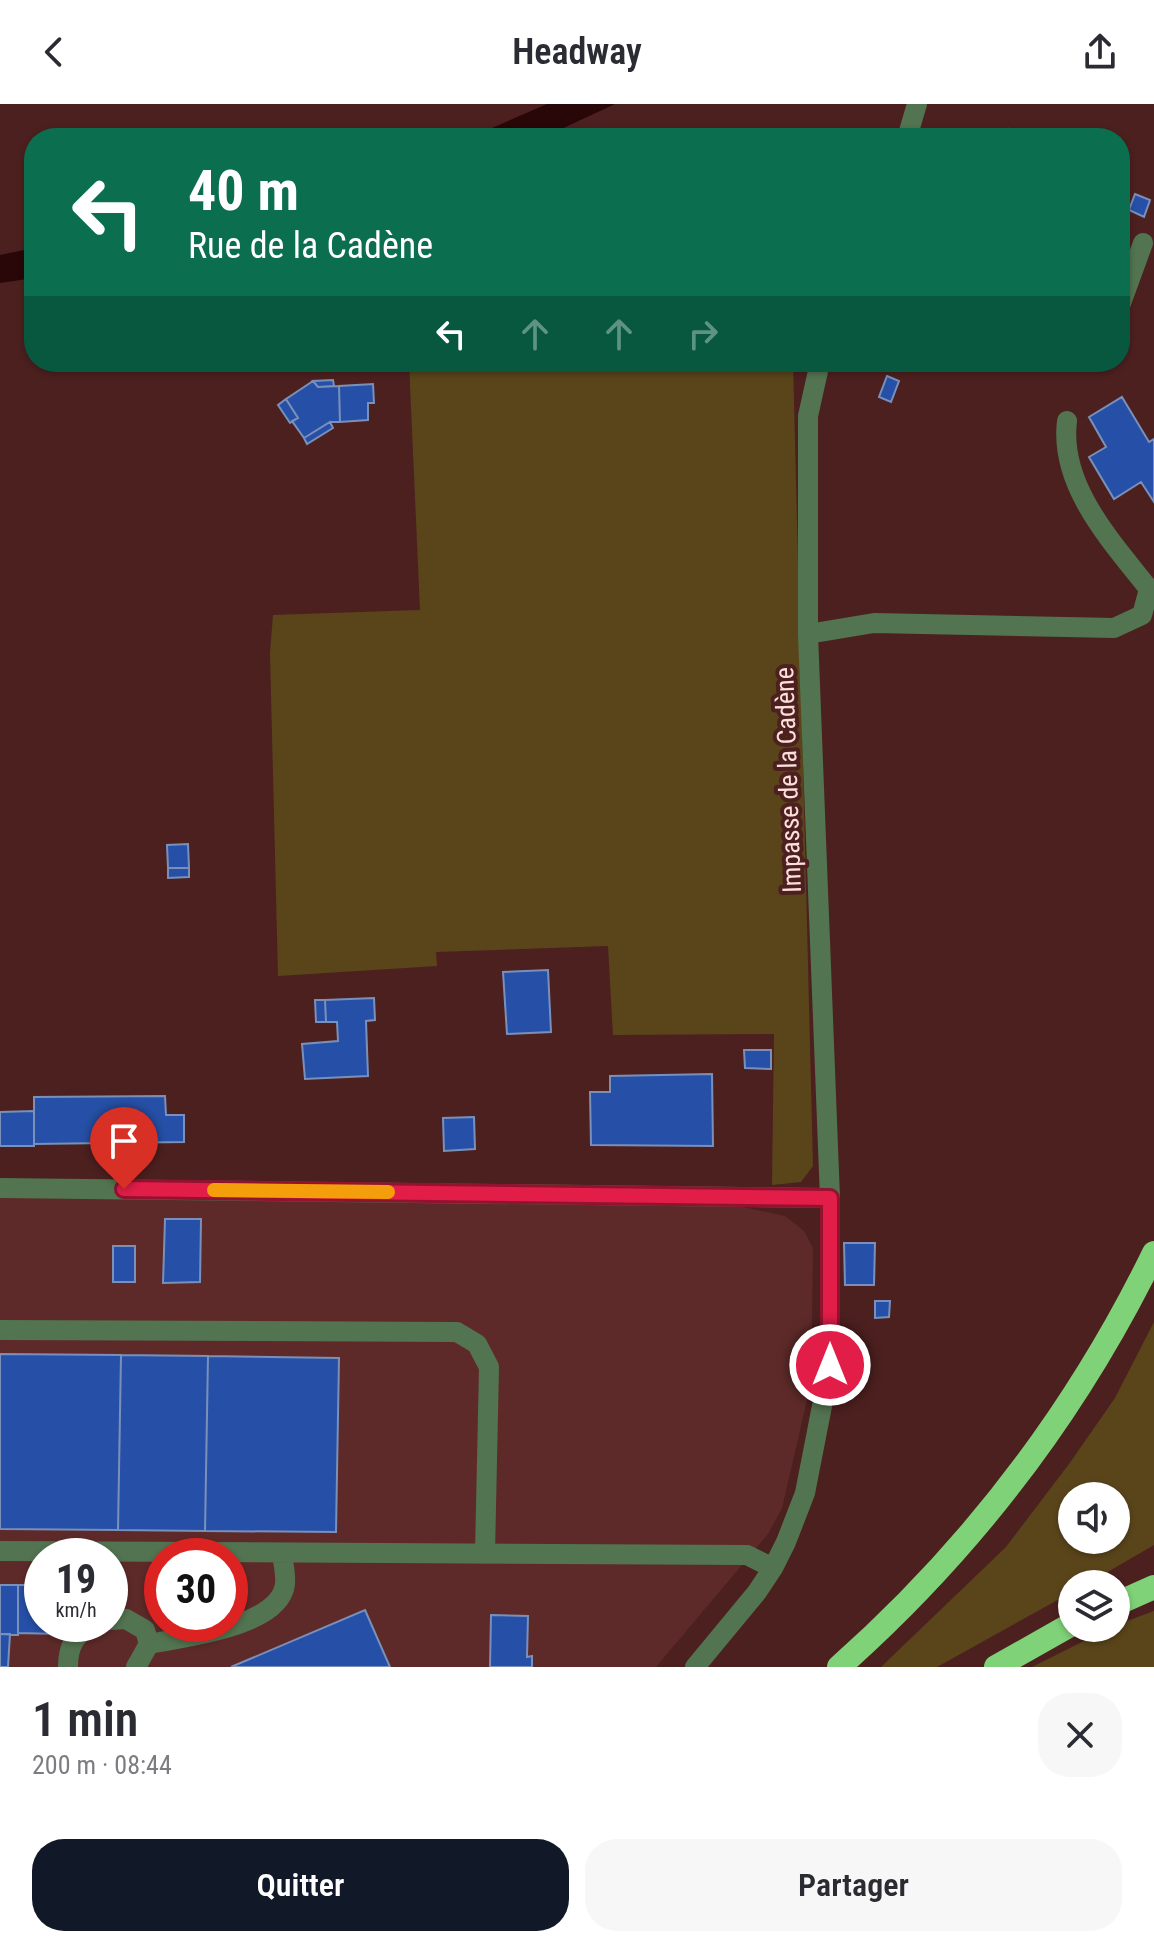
<!DOCTYPE html>
<html lang="fr">
<head>
<meta charset="utf-8">
<style>
	body { margin:0; font-family:"Roboto Condensed",sans-serif; background:#f7f7f7; color:#2b2b33; height:100vh; display:flex; flex-direction:column; font-size:30px; white-space:nowrap }
	* { box-sizing:border-box; margin:0 }
	p { font-size:26px; color:#7c7c81 }
	.icon { flex:none; width:44px; height:44px; fill:none; stroke:currentColor; stroke-width:2; stroke-linecap:round; stroke-linejoin:round }
	.map { position:relative; height:1563px; overflow:hidden }
	.sheet { display:flex; flex-direction:column; background:#fff; flex:1 }
	.sheet>* { flex:none }
	.top-card { position:absolute; left:24px; top:24px; width:1106px; height:244px; border-radius:32px; box-shadow:0 2px 6px #0004; background:#0b6e4f; color:#fff; overflow:hidden }
	.controls { position:absolute; left:1058px; top:1378px; display:grid; gap:16px }
	.controls a { display:grid; place-items:center; width:72px; height:72px; border-radius:50%; background:#fff; box-shadow:0 2px 6px #0004; font-size:40px }
	.speed { position:absolute; left:24px; top:1434px; display:flex; gap:16px; font-size:40px; font-weight:700; text-align:center }
	.speed>* { display:grid; place-content:center; width:104px; height:104px; border-radius:50%; background:#fff; box-shadow:0 2px 6px #0004; line-height:1 }
	.speed small { font-size:20px; font-weight:400 }
	.speed .limit { border:12px solid #d22; background:#fff; color:#111 }
	.pin { position:absolute; display:grid; place-items:center; width:68px; height:68px; color:#fff; margin:-82px -34px; border-radius:50% 50% 50% 0; rotate:-45deg; box-shadow:0 0 8px #0007 }
	.pin .icon { rotate:45deg }
	.me { position:absolute; width:88px; margin:-44px; rotate:0deg; stroke-linejoin:round; filter:drop-shadow(0 0 6px #0008) }
	.turn { display:flex; align-items:center; gap:28px; height:168px; padding:0 32px; font-size:36px }
	.turn .icon { width:104px; height:104px; stroke-width:2.5 }
	.turn b { display:block; font-size:56px; line-height:68px }
	.lanes { display:flex; align-items:center; height:76px; padding:0 32px; background:#0003; justify-content:center; gap:40px; direction:ltr }
	.lanes .off { opacity:.35 }
	.round { display:grid; place-items:center; flex:none; width:84px; height:84px; border-radius:32px; background:#f7f7f7 }
	.overview { display:flex; align-items:center; justify-content:space-between; height:136px; padding:0 32px }
	h1 { font-size:48px; font-weight:600; line-height:60px }
	.action { display:flex; gap:16px; margin-top:auto; padding:16px 32px }
	.action a { flex:1; height:92px; border-radius:32px; background:#111827; color:#fff; font-size:32px; font-weight:600; line-height:92px; text-align:center }
	.action a+a { background:#f7f7f7; color:#2b2b33 }
	header { display:flex; justify-content:space-between; align-items:center; height:104px; padding:0 32px; background:#fff; font-size:36px; font-weight:600 }
	.map>svg:first-child { display:block }
</style>
</head>
<body>
<header><svg class="icon" aria-label="back" viewBox="0 0 24 24"><path d="M15 5l-7 7 7 7"/></svg>Headway<svg class="icon" aria-label="share" viewBox="0 0 24 24"><path d="M12 15V3M7 8l5-5 5 5M5 13v7h14v-7"/></svg></header>
<div class="map">
<svg width="1154" height="1563" viewBox="0 0 1154 1563">
	<rect width="100%" height="100%" fill="#4c201f"/>
	<path fill="#5d2a29" fill-rule="evenodd" d="M0,1093L734,1101L785,1112L804,1127L813,1144L811,1279L782,1404L768,1430L656,1563H0ZM42,1452H110V1520H42ZM162,1452H230V1520H162Z"/>
	<path fill="#5a451b" fill-rule="evenodd" d="M409,258H793L813,1062L801,1078L772,1081L774,930L613,931L608,842L436,848L437,862L278,872L270,549L273,511L420,506Z
		M1154,1218V1441L1087,1480H1072V1488L937,1563H881L1006,1443L1069,1360L1115,1294ZM1072,1392H1116V1436H1072Z
		M1154,1507V1563H1032L1110,1524H1116L1119,1520Z"/>
	<path fill="#290607" d="M547,0H615L542,34H469Z
		M34,144V174L0,179V151Z"/>
	<path fill="#2650a7" stroke="#7a90b9" stroke-width="2" d="M1009,25L1030,34H1006Z
		M1135,90L1150,96L1144,113L1129,106Z
		M887,272L899,277L891,298L879,293Z
		M333,276L334,282L318,283L313,277Z
		M313,277L318,283L339,282L340,318H330L304,334L292,317L298,314L286,295Z
		M373,280L374,299H368V316L340,318L339,282Z
		M1122,293L1149,338L1154,335V398L1141,378L1114,395L1089,353L1106,343L1089,313Z
		M286,295L298,314L290,319L278,301Z
		M330,318L333,324L307,340L304,334Z
		M188,740L189,764H168L167,741Z
		M168,764H189V773L168,774Z
		M548,866L551,928L507,930L503,868Z
		M374,894L375,916L366,917L368,972L305,975L302,940L338,937L337,918H326L325,896Z
		M315,896H325L326,918H316Z
		M744,946H771V965L745,964Z
		M712,970L713,1042L591,1041L590,988H610V972Z
		M165,992L166,1011H184V1038L34,1040V993Z
		M34,1007V1042H0V1008Z
		M474,1013L475,1045L444,1047L443,1014Z
		M165,1115H201L200,1178L163,1179Z
		M844,1139H875L874,1181H845Z
		M113,1142H135V1178H113Z
		M875,1197H890L889,1213L875,1214Z
		M0,1250L121,1251L118,1426L0,1425Z
		M121,1251L208,1252L205,1427L118,1426Z
		M208,1252L339,1254L336,1428L205,1427Z
		M0,1481H18V1531L0,1530Z
		M18,1481H39V1494H42V1520H60V1530L18,1529Z
		M365,1506L390,1563H231Z
		M491,1511L528,1512L527,1553L532,1552V1563H490Z
		M0,1530H10L8,1563H0Z"/>
	<g fill="none" stroke-linecap="round" stroke-linejoin="round">
		<path stroke="#537450" stroke-width="20" d="M907,34L917,0
			M1120,202L1143,139
			M808,530L874,519L1114,524L1142,511L1149,485C1112,438 1059,382 1067,317
			M0,1084L830,1094
			M0,1226L457,1228L477,1240L489,1263L485,1450
			M0,1447L747,1451L773,1464
			M110,1516L126,1515L145,1526L149,1540L136,1563
			M149,1540C183,1533 280,1523 285,1480C286,1470 283,1459 282,1449
			M68,1563C68,1541 75,1531 93,1520
			M695,1563L757,1488L773,1464L786,1438L805,1389L830,1261V1094L808,530V312L820,258"/>
		<path stroke="#7fd278" stroke-width="24" d="M1116,1500L1154,1483
			M839,1563C972,1445 1076,1309 1154,1149
			M996,1563L1072,1520"/>
	</g>
	<g fill="none" stroke-linecap="round" stroke-linejoin="round">
		<g stroke="#92132f" stroke-width="20">
			<path id="route" d="M124,1085L830,1094V1261"/>
		</g>
		<use href="#route" stroke="#e11d48" stroke-width="14"/>
		<path stroke="#f59e0b" stroke-width="14" d="M214,1086L388,1088"/>
	</g>
	<g text-anchor="middle" dominant-baseline="central" stroke-width="8" stroke-linejoin="round" paint-order="stroke">
		<g font-size="26" fill="#fddfdc" stroke="#4c201f">
			<text transform="translate(788 676) rotate(-92)">Impasse de la Cadène</text>
		</g>
	</g>
</svg>
<div class="controls">
<a><svg class="icon" aria-label="sound" viewBox="0 0 24 24"><path d="M4 9h4l5-4v14l-5-4H4zM17 9q2 3 0 6"/></svg></a>
<a><svg class="icon" aria-label="layers" viewBox="0 0 24 24"><path d="M12 4l9 5-9 5-9-5zM3 14l9 5 9-5"/></svg></a>
</div>
<div class="speed"><div>19<small>km/h</small></div><div class="limit">30</div></div>
<div class="pin" style="left:124px;top:1085px;background:#d93025"><svg class="icon" aria-label="arrive" viewBox="0 0 24 24"><path d="M6 21V4h12l-3 4 3 4H6"/></svg></div>
<svg class="me" style="left:830px;top:1261px" viewBox="-20 -20 40 40"><circle r="17" fill="#e11d48" stroke="#fff" stroke-width="3"/><path d="M0-11L8 9 0 5-8 9z" fill="#fff"/></svg>
<div class="top-card">
<div class="turn"><svg class="icon" aria-label="left" viewBox="0 0 24 24"><path d="M17 20v-9H6M10 6l-5 5 5 5"/></svg><div><b>40 m</b>Rue de la Cadène</div></div>
<div class="lanes"><svg class="icon" aria-label="left" viewBox="0 0 24 24"><path d="M17 20v-9H6M10 6l-5 5 5 5"/></svg><svg class="icon off" aria-label="ahead" viewBox="0 0 24 24"><path d="M12 20V5M6 11l6-6 6 6"/></svg><svg class="icon off" aria-label="ahead" viewBox="0 0 24 24"><path d="M12 20V5M6 11l6-6 6 6"/></svg><svg class="icon off" aria-label="right" viewBox="0 0 24 24"><path d="M7 20v-9h11M14 6l5 5-5 5"/></svg></div>
</div>
</div>
<section class="sheet">
<div class="overview"><div><h1>1 min</h1><p>200 m · 08:44</p></div><a class="round"><svg class="icon" aria-label="close" viewBox="0 0 24 24"><path d="M6 6l12 12M18 6L6 18"/></svg></a></div>
<div class="action"><a>Quitter</a><a>Partager</a></div>
</section>
</body>
</html>
